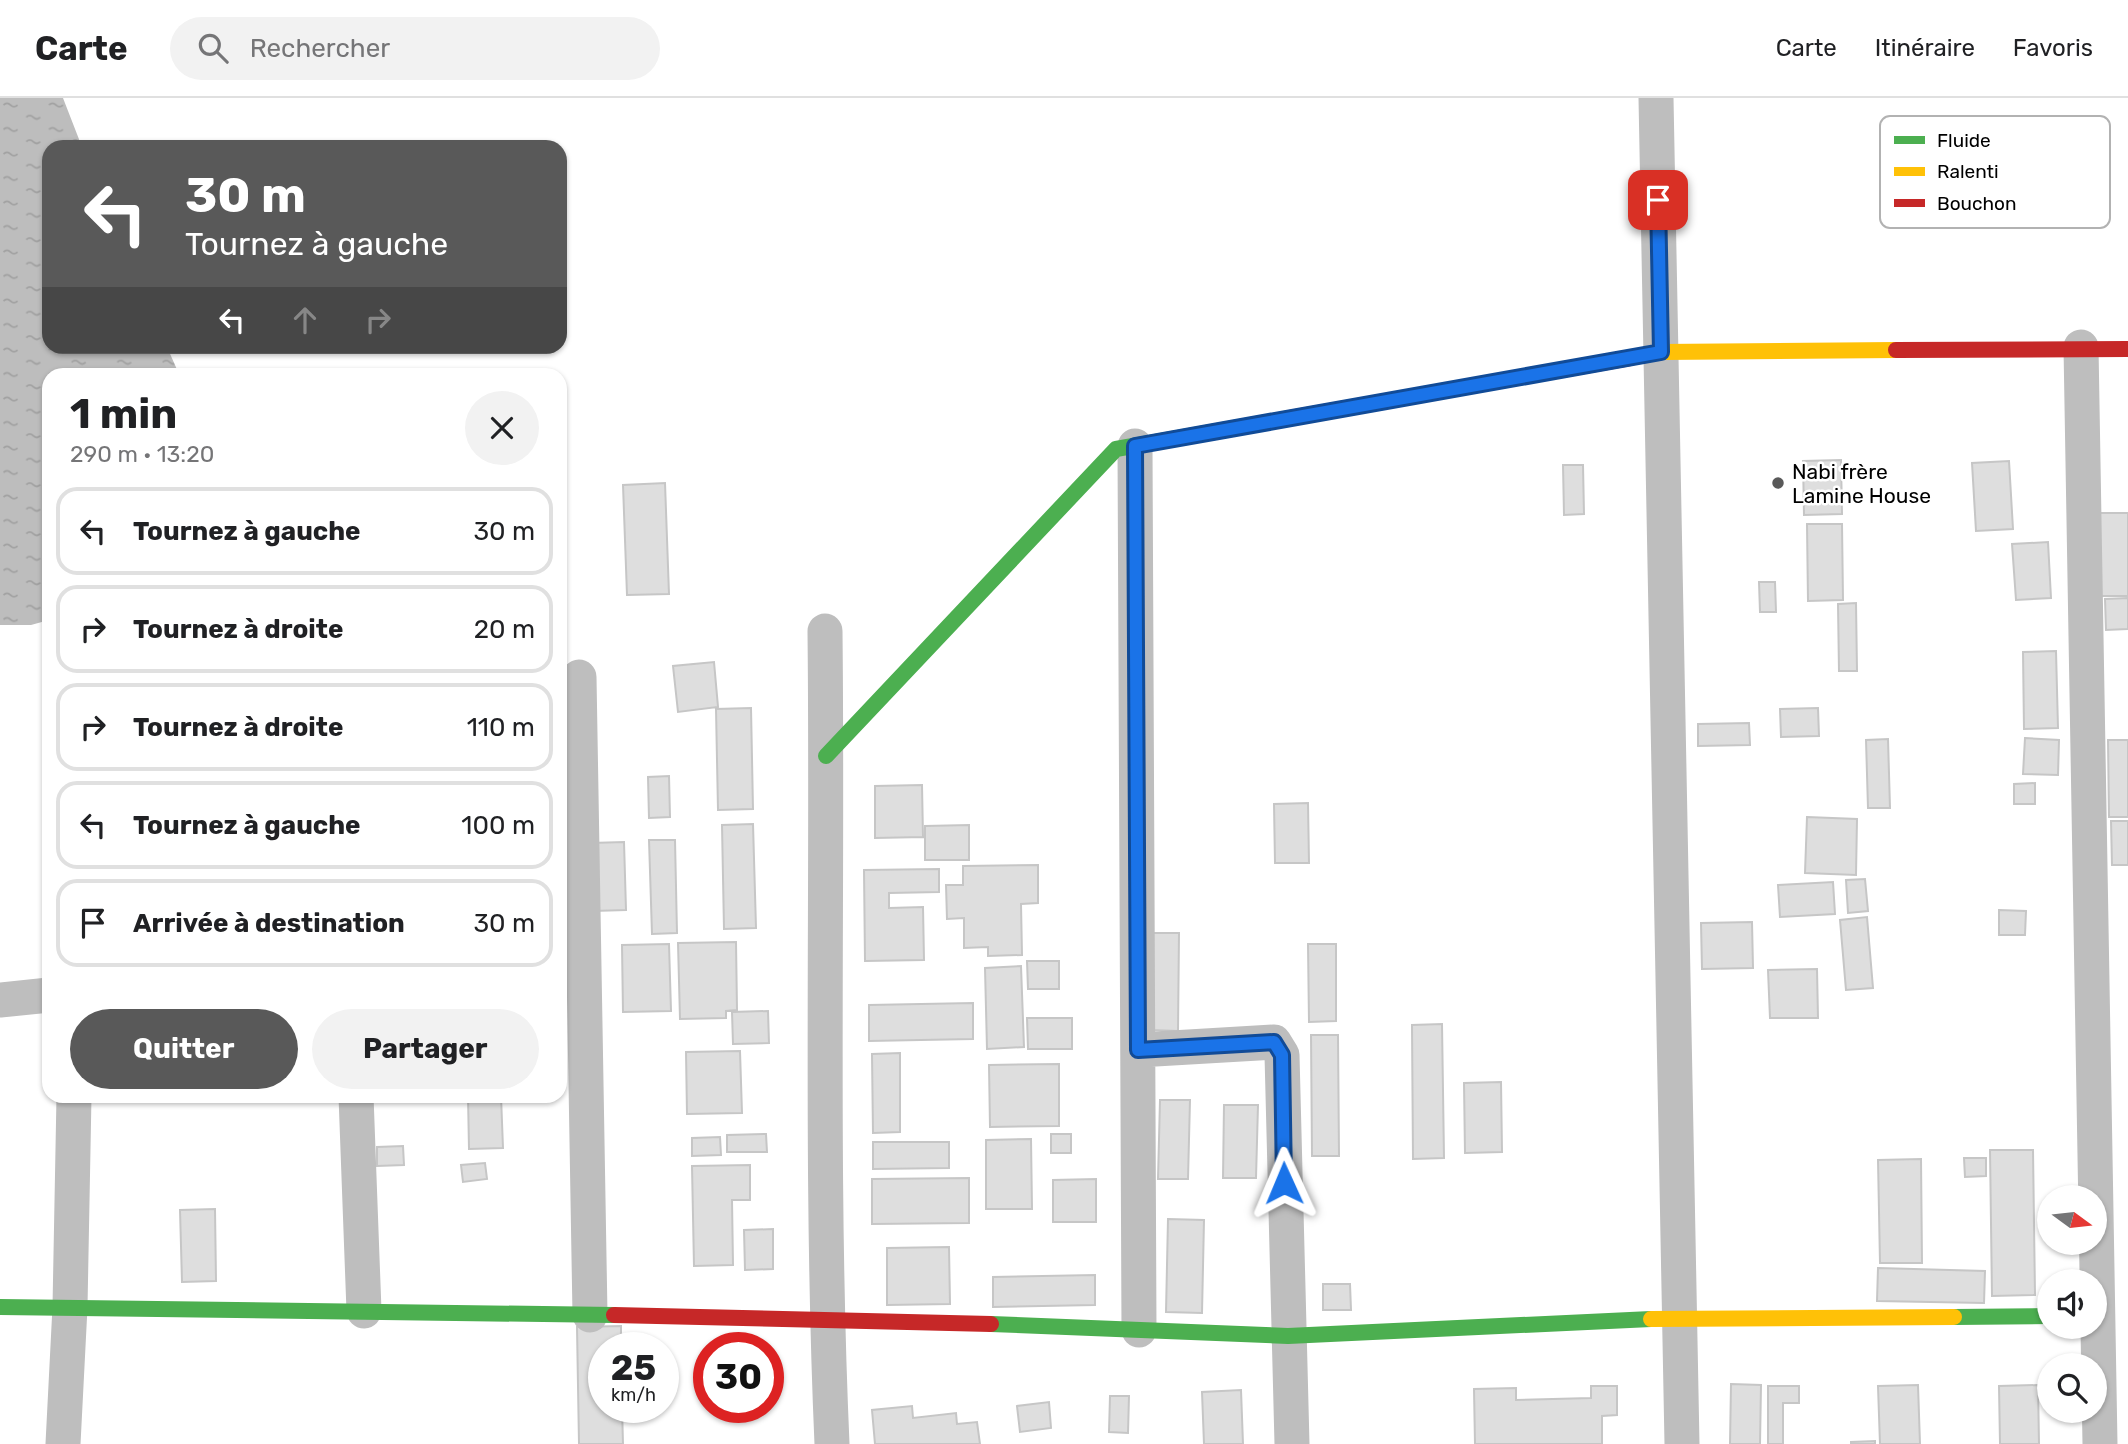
<!DOCTYPE html>
<html lang="fr">
<head>
<meta charset="utf-8">
<style>
	body { margin:0; font-family:Rubik,sans-serif; background:#f2f2f2; color:#202124; height:100vh; display:flex; flex-direction:column; font-size:26px; white-space:nowrap }
	* { box-sizing:border-box; margin:0 }
	p { font-size:23px; color:#757577 }
	.icon { flex:none; width:38px; height:38px; fill:none; stroke:currentColor; stroke-width:2; stroke-linecap:round; stroke-linejoin:round }
	.map { position:relative; flex:1; overflow:hidden }
	.details { position:absolute; left:42px; top:270px; width:525px; height:735px; display:flex; flex-direction:column; background:#fff; border-radius:21px; box-shadow:0 2px 5px #0004 }
	.details>* { flex:none }
	.banner { position:absolute; left:42px; top:42px; width:525px; height:214px; border-radius:21px; box-shadow:0 2px 5px #0004; background:#595959; color:#fff; overflow:hidden }
	.needle { width:46px; rotate:105deg }
	.buttons { position:absolute; left:2037px; top:1087px; display:grid; gap:14px }
	.buttons a { display:grid; place-items:center; width:70px; height:70px; border-radius:50%; background:#fff; box-shadow:0 2px 5px #0004; font-size:35px }
	.speed { position:absolute; left:588px; top:1234px; display:flex; gap:14px; font-size:35px; font-weight:700; text-align:center }
	.speed>* { display:grid; place-content:center; width:91px; height:91px; border-radius:50%; background:#fff; box-shadow:0 2px 5px #0004; line-height:1 }
	.speed small { font-size:18px; font-weight:400 }
	.speed .limit { border:10px solid #d22; background:#fff; color:#111 }
	.pin { position:absolute; display:grid; place-items:center; width:60px; height:60px; color:#fff; margin:-30px; border-radius:14px; box-shadow:0 4px 10px #0006 }
	.me { position:absolute; width:77px; margin:-38px; rotate:359deg; stroke-linejoin:round; filter:drop-shadow(0 0 5px #0008) }
	.turn { display:flex; align-items:center; gap:24px; height:147px; padding:0 28px; font-size:32px }
	.turn .icon { width:91px; height:91px; stroke-width:2.5 }
	.turn b { display:block; font-size:49px; line-height:60px }
	.lanes { display:flex; align-items:center; height:66px; padding:0 28px; background:#0003; justify-content:center; gap:35px; direction:ltr }
	.lanes .off { opacity:.35 }
	.round { display:grid; place-items:center; flex:none; width:74px; height:74px; border-radius:37px; background:#f2f2f2 }
	.head { display:flex; align-items:center; justify-content:space-between; height:119px; padding:0 28px }
	h1 { font-size:42px; font-weight:700; line-height:52px }
	.cta { display:flex; gap:14px; margin-top:auto; padding:14px 28px }
	.cta a { flex:1; height:80px; border-radius:42px; background:#595959; color:#fff; font-size:28px; font-weight:700; line-height:80px; text-align:center }
	.cta a+a { background:#f2f2f2; color:#202124 }
	ul { padding:0; list-style:none }
	li { display:flex; align-items:center; gap:21px; height:88px; margin:0 14px 10px; padding:0 14px; border:4px solid #e0e0e0; border-radius:21px }
	li div { flex:1 }
	li b { display:block; font-size:26px }
	li em { font-style:normal }
	header { display:flex; align-items:center; gap:42px; box-sizing:border-box; height:98px; padding:0 35px; background:#fff; border-bottom:2px solid #e0e0e0 }
	header strong { font-size:33px }
	nav { display:flex; gap:38px; margin-inline-start:auto; font-size:24px }
	.search { width:490px; height:63px; background:#f2f2f2; display:flex; align-items:center; gap:18px; box-sizing:border-box; padding:0 24px; border-radius:38px; color:#757577; font-size:26px }
	.map>svg:first-child { display:block }
</style>
</head>
<body>
<header>
<strong>Carte</strong>
<div class="search"><svg class="icon" aria-label="search" viewBox="0 0 24 24"><circle cx="10" cy="10" r="6"/><path d="M15 15l6 6"/></svg>Rechercher</div>
<nav><a>Carte</a><a>Itinéraire</a><a>Favoris</a></nav>
</header>
<div class="map">
<svg width="2128" height="1346" viewBox="0 0 2128 1346">
	<defs>
		<pattern id="water-ripples" width="26" height="14" patternUnits="userSpaceOnUse" patternTransform="scale(1.75)"><rect width="26" height="14" fill="#bdbdbd"/><path d="M2 4q2-2 4 0t4 0M15 11q2-2 4 0t4 0" fill="none" stroke="#a1a1a1"/></pattern>
	</defs>
	<rect width="100%" height="100%" fill="#fff"/>
	<path fill="url(#water-ripples)" d="M0,0H63L82,49H49V248L167,249L179,276H49V522L31,527H0Z"/>
	<path fill="#dedede" stroke="#c6c6c6" stroke-width="2" d="M1841,362L1842,416L1804,417L1803,363Z
		M2009,363L2013,431L1976,433L1972,365Z
		M1563,367H1583L1584,416L1564,417Z
		M665,385L669,496L627,497L623,387Z
		M2096,415H2128V498H2095Z
		M1807,426H1842L1843,502L1808,503Z
		M2048,444L2051,500L2016,502L2012,446Z
		M1759,484H1775L1776,514H1760Z
		M2128,500V531L2106,532L2105,501Z
		M1856,505L1857,573H1839L1838,506Z
		M2056,553L2058,630L2024,631L2023,554Z
		M714,564L718,609L678,614L673,568Z
		M751,610L753,711L718,712L716,611Z
		M1818,610L1819,638L1781,639L1780,611Z
		M1749,625L1750,647L1698,648V626Z
		M2025,640L2059,642L2058,677L2023,676Z
		M1888,641L1890,710H1868L1866,642Z
		M2108,642H2128V719H2109Z
		M669,678L670,719L649,720L648,679Z
		M2035,685V706H2014V686Z
		M922,687L923,739L875,740V688Z
		M1308,705L1309,765H1275L1274,706Z
		M1807,719L1857,721L1856,777L1805,775Z
		M2111,723H2128V767H2112Z
		M753,726L756,830L724,831L722,727Z
		M969,727V762H925V728Z
		M649,742H675L677,835L652,836Z
		M624,744L626,812L593,813L591,745Z
		M1038,767V805L1021,806L1022,857L988,858V849L964,850V820L947,821L946,787H963V768Z
		M939,771V794L889,795V810L923,809L924,862L865,863L864,772Z
		M1865,781L1868,813L1848,815L1846,782Z
		M1833,784L1835,816L1780,819L1778,787Z
		M1999,812L2026,813L2025,837H1999Z
		M1867,819L1873,890L1846,892L1840,822Z
		M1752,824L1753,870L1702,871L1701,825Z
		M1151,835H1179L1178,933L1150,932Z
		M736,844L737,912L726,913V920L680,921L678,845Z
		M669,846L671,913L623,914L622,847Z
		M1308,846H1336V923L1309,924Z
		M1027,863H1059V891H1028Z
		M1021,868L1024,949L987,951L985,870Z
		M1817,871L1818,920H1770L1768,872Z
		M973,905V941L869,943V907Z
		M768,913L769,945L733,946L732,914Z
		M1027,920H1072V951H1028Z
		M1442,926L1444,1060L1413,1061L1412,927Z
		M1311,937H1338L1339,1058H1312Z
		M740,953L742,1015L687,1016L686,954Z
		M900,955V1034L873,1035L872,956Z
		M1059,966V1028L990,1029L989,967Z
		M1501,984L1502,1054L1465,1055L1464,985Z
		M468,998H501L503,1050L469,1051Z
		M1160,1002H1190L1188,1081H1158Z
		M1224,1007H1258L1256,1080H1223Z
		M766,1036L767,1054H727V1037Z
		M1051,1036H1071V1055H1051Z
		M720,1039L721,1057L692,1058V1040Z
		M1031,1041L1032,1111H986V1042Z
		M873,1044H949V1070L873,1071Z
		M403,1048L404,1067L377,1068V1049Z
		M1990,1052H2033L2035,1197L1992,1198Z
		M1964,1060H1986V1078L1965,1079Z
		M1921,1061L1922,1165H1880L1878,1062Z
		M485,1065L487,1081L463,1084L461,1067Z
		M750,1067V1102H732L733,1167L694,1168L692,1068Z
		M969,1080V1125L872,1126V1081Z
		M1096,1081V1124H1053V1082Z
		M215,1111L216,1183L182,1184L180,1112Z
		M1168,1121L1204,1122L1202,1215L1166,1214Z
		M773,1131V1171L745,1172L744,1132Z
		M949,1149L950,1206L887,1207V1150Z
		M1878,1170L1985,1173L1984,1205L1877,1203Z
		M1095,1177V1207L993,1209V1179Z
		M1323,1186H1350L1351,1212H1323Z
		M621,1228V1250H604V1309H622L623,1346H579L577,1229Z
		M1731,1286L1761,1287L1760,1346H1730Z
		M1918,1287L1920,1346H1880L1878,1288Z
		M2038,1287L2039,1346H2000L1999,1288Z
		M1591,1288H1617V1317L1602,1318V1346H1475L1474,1291L1516,1290V1302L1591,1300Z
		M1768,1288H1799V1305H1783V1346H1768Z
		M1241,1292L1243,1346H1204L1202,1294Z
		M1110,1298H1129L1128,1335L1109,1334Z
		M1049,1304L1051,1330L1020,1334L1017,1308Z
		M912,1308L913,1320L956,1315L957,1326L977,1324L980,1346H875L872,1312Z
		M1875,1343V1346H1851V1344Z"/>
	<g fill="none" stroke-linecap="round" stroke-linejoin="round">
		<path stroke="#bebebe" stroke-width="35" d="M1656,0L1682,1346
			M2081,249L2100,1346
			M1135,348L1139,1232
			M825,533C828,804 820,1076 832,1346
			M579,579L590,1217
			M0,902L49,897
			M1138,952L1274,944L1282,957L1292,1346
			M356,998L364,1213
			M63,1346L70,1209L74,998"/>
		<path stroke="#4caf50" stroke-width="16" d="M826,658L1116,351L1290,320
			M0,1209L614,1217
			M1954,1219L2049,1218
			M991,1226L1288,1238L1651,1221"/>
		<path stroke="#ffc107" stroke-width="16" d="M1630,260L1661,254L1896,252
			M1651,1221L1954,1219"/>
		<path stroke="#c62828" stroke-width="16" d="M1896,252L2128,251
			M1290,320L1630,260
			M614,1217L991,1226"/>
	</g>
	<g fill="none" stroke-linecap="round" stroke-linejoin="round">
		<g stroke="#114b97" stroke-width="18">
			<path id="route" d="M1284,1085L1282,957L1274,944L1138,952L1135,348L1661,254L1658,102"/>
		</g>
		<use href="#route" stroke="#1a73e8" stroke-width="12"/>
	</g>
	<circle fill="#595959" stroke="#fff" stroke-width="2.5" cx="1778" cy="385" r="7"/>
	<g text-anchor="middle" dominant-baseline="central" stroke-width="5" stroke-linejoin="round" paint-order="stroke">
		<g font-size="21" fill="#000" stroke="#fff" text-anchor="start">
			<text x="1792" y="373">Nabi frère<tspan x="1792" dy="24">Lamine House</tspan></text>
		</g>
	</g>
	<rect x="1880" y="18" width="230" height="112" rx="10" fill="#fff" stroke="#b2b2b2" stroke-width="2"/>
	<rect x="1894" y="38" width="31" height="8" fill="#4caf50"/>
	<rect x="1894" y="69" width="31" height="9" fill="#ffc107"/>
	<rect x="1894" y="101" width="31" height="8" fill="#c62828"/>
	<g font-size="19" fill="#000">
		<text x="1937" y="49">Fluide</text>
		<text x="1937" y="80">Ralenti</text>
		<text x="1937" y="112">Bouchon</text>
	</g>
</svg>
<div class="buttons">
<a><svg class="needle" viewBox="-14 -14 28 28"><path d="M0-13l5 13h-10z" fill="#e53935"/><path d="M0 13l5-13h-10z" fill="#757577"/></svg></a>
<a><svg class="icon" aria-label="sound" viewBox="0 0 24 24"><path d="M4 9h4l5-4v14l-5-4H4zM17 9q2 3 0 6"/></svg></a>
<a><svg class="icon" aria-label="search" viewBox="0 0 24 24"><circle cx="10" cy="10" r="6"/><path d="M15 15l6 6"/></svg></a>
</div>
<div class="speed"><div>25<small>km/h</small></div><div class="limit">30</div></div>
<div class="pin" style="left:1658px;top:102px;background:#d93025"><svg class="icon" aria-label="arrive" viewBox="0 0 24 24"><path d="M6 21V4h12l-3 4 3 4H6"/></svg></div>
<svg class="me" style="left:1284px;top:1085px" viewBox="-20 -20 40 40"><path d="M0-17L14 15 0 8-14 15z" fill="#1a73e8" stroke="#fff" stroke-width="4"/></svg>
<div class="banner">
<div class="turn"><svg class="icon" aria-label="left" viewBox="0 0 24 24"><path d="M17 20v-9H6M10 6l-5 5 5 5"/></svg><div><b>30 m</b>Tournez à gauche</div></div>
<div class="lanes"><svg class="icon" aria-label="left" viewBox="0 0 24 24"><path d="M17 20v-9H6M10 6l-5 5 5 5"/></svg><svg class="icon off" aria-label="ahead" viewBox="0 0 24 24"><path d="M12 20V5M6 11l6-6 6 6"/></svg><svg class="icon off" aria-label="right" viewBox="0 0 24 24"><path d="M7 20v-9h11M14 6l5 5-5 5"/></svg></div>
</div>
<section class="details">
<div class="head"><div><h1>1 min</h1><p>290 m · 13:20</p></div><a class="round"><svg class="icon" aria-label="close" viewBox="0 0 24 24"><path d="M6 6l12 12M18 6L6 18"/></svg></a></div>
<ul>
<li><svg class="icon" aria-label="left" viewBox="0 0 24 24"><path d="M17 20v-9H6M10 6l-5 5 5 5"/></svg><div><b>Tournez à gauche</b></div><em>30 m</em></li>
<li><svg class="icon" aria-label="right" viewBox="0 0 24 24"><path d="M7 20v-9h11M14 6l5 5-5 5"/></svg><div><b>Tournez à droite</b></div><em>20 m</em></li>
<li><svg class="icon" aria-label="right" viewBox="0 0 24 24"><path d="M7 20v-9h11M14 6l5 5-5 5"/></svg><div><b>Tournez à droite</b></div><em>110 m</em></li>
<li><svg class="icon" aria-label="left" viewBox="0 0 24 24"><path d="M17 20v-9H6M10 6l-5 5 5 5"/></svg><div><b>Tournez à gauche</b></div><em>100 m</em></li>
<li><svg class="icon" aria-label="arrive" viewBox="0 0 24 24"><path d="M6 21V4h12l-3 4 3 4H6"/></svg><div><b>Arrivée à destination</b></div><em>30 m</em></li>
</ul>
<div class="cta"><a>Quitter</a><a>Partager</a></div>
</section>
</div>
</body>
</html>
